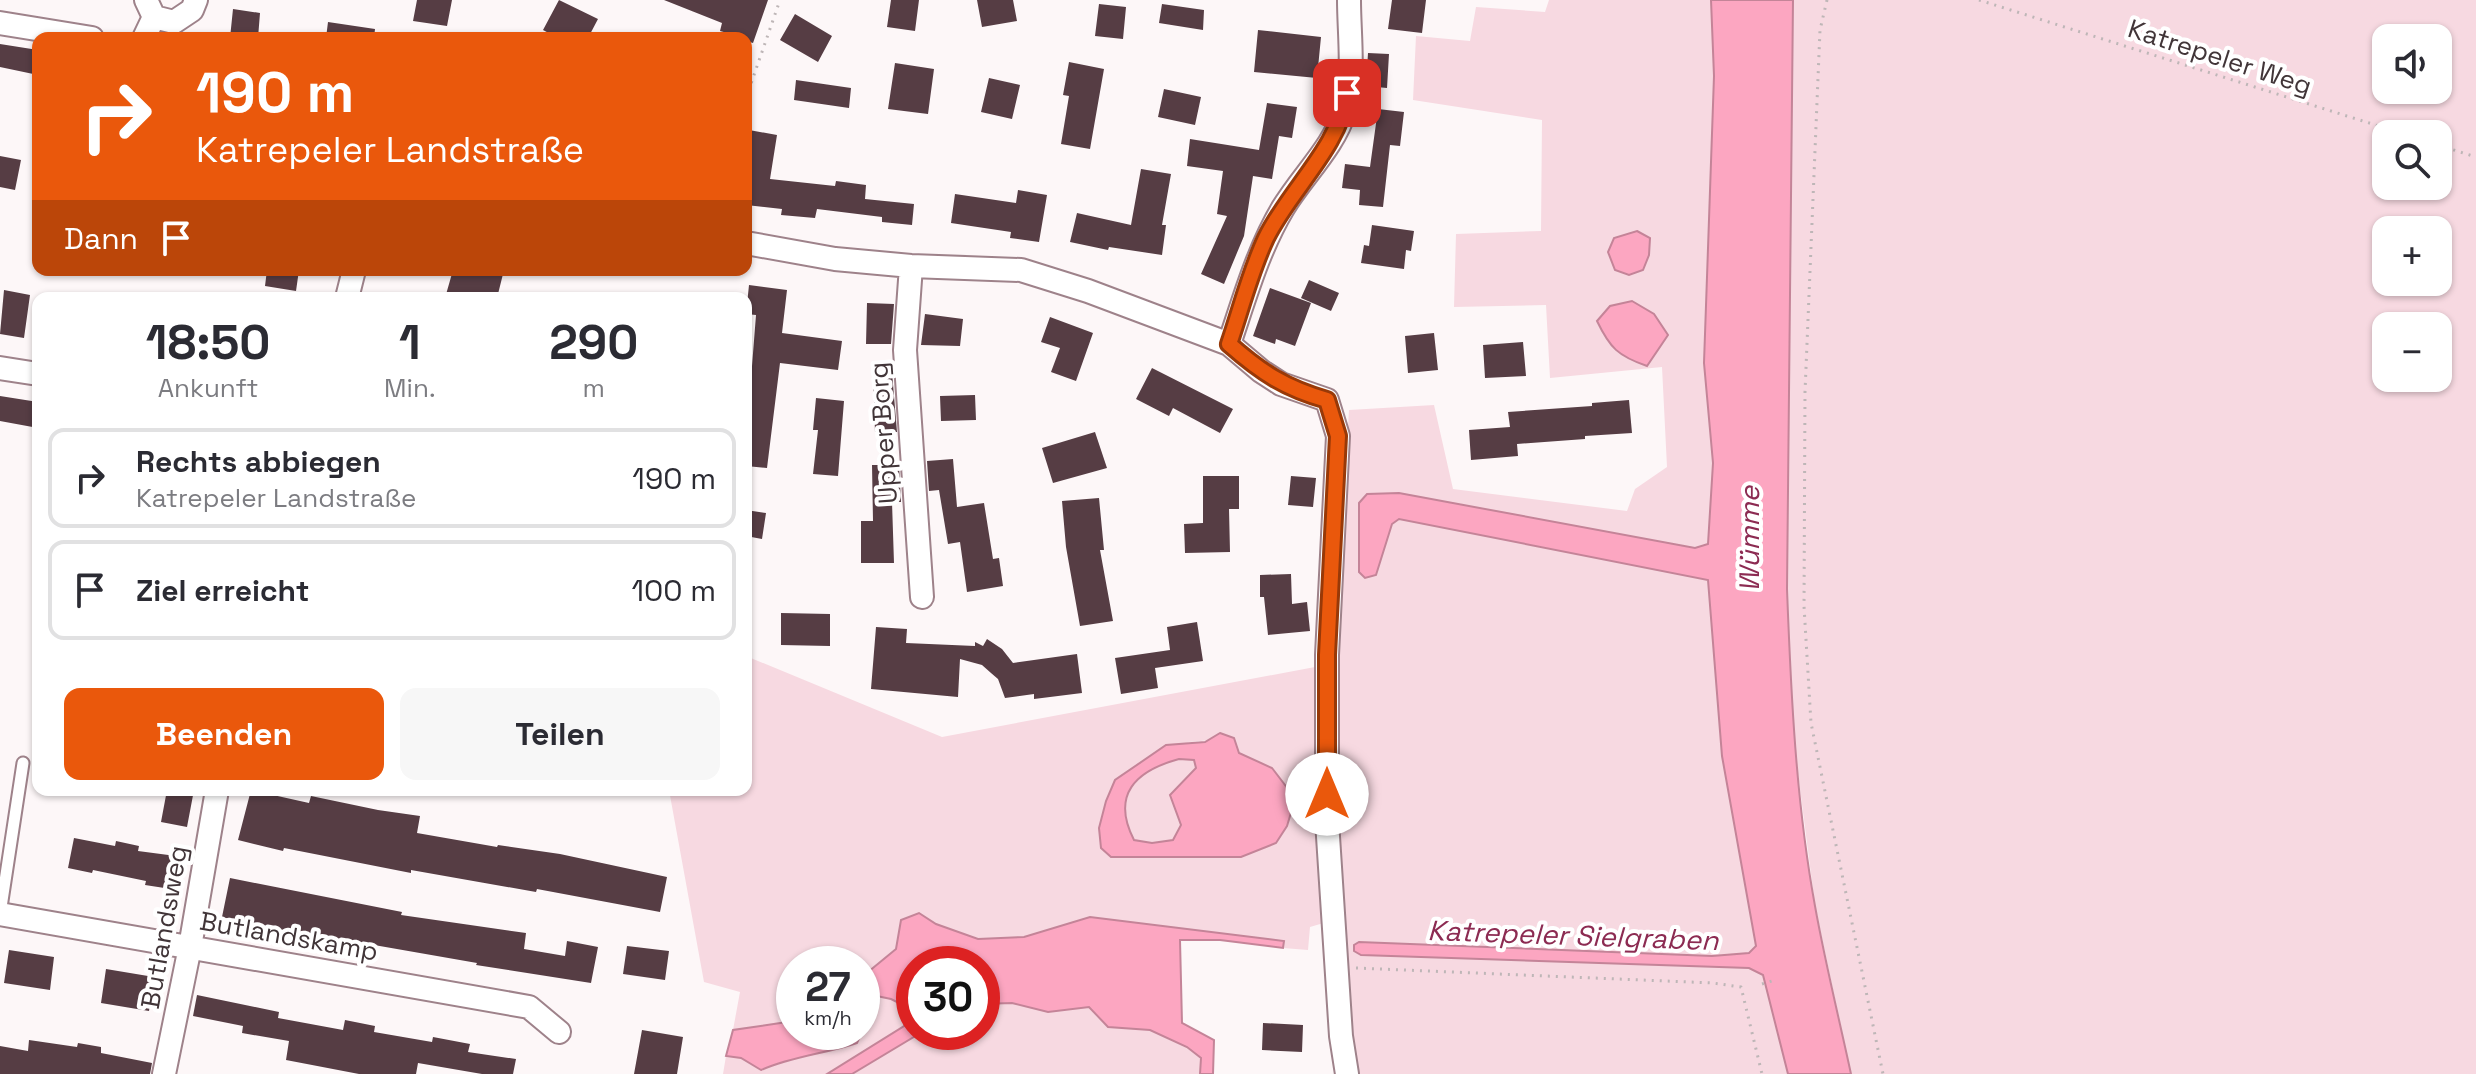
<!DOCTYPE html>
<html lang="de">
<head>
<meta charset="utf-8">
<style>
	body { margin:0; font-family:"Space Grotesk",sans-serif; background:#f7f7f7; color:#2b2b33; height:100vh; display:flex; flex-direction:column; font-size:30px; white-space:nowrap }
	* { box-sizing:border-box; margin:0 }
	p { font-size:26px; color:#7c7c81 }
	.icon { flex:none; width:44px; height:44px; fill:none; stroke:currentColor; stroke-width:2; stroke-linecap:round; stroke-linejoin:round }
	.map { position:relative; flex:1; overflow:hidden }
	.panel { position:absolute; left:32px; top:292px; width:720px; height:504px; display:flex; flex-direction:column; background:#fff; border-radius:16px; box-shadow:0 2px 6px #0004 }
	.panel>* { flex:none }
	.hud { position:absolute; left:32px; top:32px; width:720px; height:244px; border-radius:16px; box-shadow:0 2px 6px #0004; background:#ea580c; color:#fff; overflow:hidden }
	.fabs { position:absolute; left:2372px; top:24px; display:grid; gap:16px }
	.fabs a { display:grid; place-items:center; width:80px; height:80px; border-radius:16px; background:#fff; box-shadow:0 2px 6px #0004; font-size:40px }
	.speed { position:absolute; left:776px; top:946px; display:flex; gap:16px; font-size:40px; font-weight:700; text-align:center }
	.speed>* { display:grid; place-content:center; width:104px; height:104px; border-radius:50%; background:#fff; box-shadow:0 2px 6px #0004; line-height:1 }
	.speed small { font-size:20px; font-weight:400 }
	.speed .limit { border:12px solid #d22; background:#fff; color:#111 }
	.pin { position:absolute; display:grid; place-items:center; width:68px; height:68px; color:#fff; margin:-34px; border-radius:16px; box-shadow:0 4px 12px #0006 }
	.me { position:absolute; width:88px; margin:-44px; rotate:0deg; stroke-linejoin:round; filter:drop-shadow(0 0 6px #0008) }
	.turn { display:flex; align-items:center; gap:28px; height:168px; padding:0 32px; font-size:36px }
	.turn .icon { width:104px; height:104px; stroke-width:2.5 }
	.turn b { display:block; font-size:56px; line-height:68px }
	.then { display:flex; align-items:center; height:76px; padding:0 32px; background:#0003; gap:16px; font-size:30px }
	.eta { display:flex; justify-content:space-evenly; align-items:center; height:136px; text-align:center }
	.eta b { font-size:48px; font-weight:600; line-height:56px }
	.primary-button { display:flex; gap:16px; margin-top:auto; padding:16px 32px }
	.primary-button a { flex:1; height:92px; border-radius:16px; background:#ea580c; color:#fff; font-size:32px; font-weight:600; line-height:92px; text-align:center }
	.primary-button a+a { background:#f7f7f7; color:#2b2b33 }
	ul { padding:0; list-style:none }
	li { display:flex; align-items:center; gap:24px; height:100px; margin:0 16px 12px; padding:0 16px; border:4px solid #e1e1e2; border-radius:16px }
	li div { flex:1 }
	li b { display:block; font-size:30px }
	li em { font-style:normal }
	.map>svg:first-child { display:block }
</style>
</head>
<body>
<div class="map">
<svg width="2476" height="1074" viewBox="0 0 2476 1074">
	<rect width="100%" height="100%" fill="#fdf7f8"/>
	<path fill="#f7d9e1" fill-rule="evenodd" d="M1549,0H1711L1714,76L1704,362L1713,463L1708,545L1695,548L1593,530L1359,511L1698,578L1787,588L1793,0H2476V1074H1851L1815,905L1796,758L1790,684L1754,937L1788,1074H1356L1344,961L1335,781L1343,510L1349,410L1434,405L1453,489L1627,511L1635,489L1667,467L1662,367L1550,378L1546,305L1454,307L1456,234L1541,231L1542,120L1413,100L1416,36L1470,41L1476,7L1545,12ZM2386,38H2438V90H2386ZM2386,134H2438V186H2386ZM2386,230H2438V282H2386ZM2386,326H2438V378H2386Z
		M746,656L942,737L1315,667L1327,922L1310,927L1308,950L1283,948V941L1150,926L1054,928L1024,938L978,939L936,924L919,913L896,949L862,977V964H794V1021L733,1030L740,992L704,982L669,790H746ZM1234,738L1239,753L1272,768L1241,857H1112L1115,780L1189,742Z
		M1179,759L1194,760L1196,768L1181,825L1173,840L1152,843L1134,840C1111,794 1135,771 1179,759Z
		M862,993L891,999L909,1008L904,1026L827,1074H723L726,1056L741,1058L762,1070C793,1056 825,1054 857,1043L864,1029Z
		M1012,1003L1048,1012L1089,1007L1108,1027L1150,1030L1187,1047L1201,1058L1200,1074H852L922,1032H982V1004Z"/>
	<path fill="#fca6c1" stroke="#c48498" stroke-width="2" fill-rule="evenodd" d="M1711,0H1793L1787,589C1791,695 1796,802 1815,906C1825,962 1839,1018 1851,1074H1788L1763,975L1749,968L1361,955L1354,951V945L1359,942L1712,956L1749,953L1756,946L1722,756L1708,580L1399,519L1392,524L1376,575L1365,578L1359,572V503L1367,494L1399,493L1695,548L1708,544L1713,463L1704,363L1714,76Z
		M1637,231L1650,238L1649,255L1643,270L1629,275L1615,270L1608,252L1614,238Z
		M1632,301L1654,314L1668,335L1647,366C1618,356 1610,348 1597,321L1610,306Z
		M1220,733L1234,738L1239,753L1272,768L1288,789L1293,806L1287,826L1276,843L1241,857H1111L1101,848L1099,828L1106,801L1115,780L1166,745L1205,742ZM1179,759L1194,760L1196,768L1170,795L1181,825L1173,840L1152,843L1134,840C1111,795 1135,771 1179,759Z
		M919,913L936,924L978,939L1024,937L1090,917L1284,941L1283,948L1220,940H1180L1182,1023L1214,1040L1213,1074H1200L1201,1058L1187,1047L1150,1030L1108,1027L1089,1007L1048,1012L1012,1003L982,1004V964H914V1032H922L852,1074H827L904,1026L909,1008L891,999L862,993V977L896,949L901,920Z
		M794,1021V1032H862L864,1028L857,1043C825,1054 793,1056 761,1070L741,1058L726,1056L733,1030Z"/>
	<path fill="#563d44" d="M417,0H452L447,26L413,21Z
		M559,0L598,19L588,38H558L543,30Z
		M664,0H768L753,43L746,41V38L720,31L722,23Z
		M891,0H919L915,31L887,27Z
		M977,0H1013L1017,21L982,27Z
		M1392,0H1426L1422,33L1388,29Z
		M1099,4L1126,7L1123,39L1095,36Z
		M1162,4L1204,10L1203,30L1159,23Z
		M233,9L260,13L258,38H230Z
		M795,14L832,36L818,62L780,40Z
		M328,22L375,29L374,38H326Z
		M1258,30L1321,37L1317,78L1254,72Z
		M0,44L38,50V75L0,67Z
		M1368,53L1389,54L1387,88L1366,86Z
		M1069,62L1104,69L1090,149L1061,144L1069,96L1063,95Z
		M895,63L934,69L928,114L888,109Z
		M989,78L1020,85L1012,119L981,112Z
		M796,80L851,88L849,108L794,100Z
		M1164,89L1201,97L1195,125L1158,117Z
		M1267,103L1297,107L1292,138L1279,136L1272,179L1253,176L1244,236L1224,284L1201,274L1227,216L1217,214L1223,171L1187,166L1190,139L1259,150Z
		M1378,109L1404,112L1400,146L1390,145L1383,207L1359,205L1360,190L1342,188L1345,164L1370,167Z
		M749,130L777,135L770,179L835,186L836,181L866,185L865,199L914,204L912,225L882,222V217L817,209L815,218L781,215L782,209L746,205V150Z
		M0,156L21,160L15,190L0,187Z
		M1141,169L1171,174L1162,225H1166L1162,255L1109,247L1108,250L1070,242L1077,213L1131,225Z
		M1018,190L1047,195L1039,242L1010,238L1011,232L951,223L955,194L1016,203Z
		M1372,225L1414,231L1411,251L1406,250L1404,269L1361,263L1364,245L1369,246Z
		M267,270H299L296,291L265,286Z
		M453,270H504L497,298H445Z
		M1309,280L1339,293L1331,311L1301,298Z
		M749,285L787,290L782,333L842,341L838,370L780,363L767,468L746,466L748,390H746L748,365L752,366L756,315L746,314Z
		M1270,288L1311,303L1295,346L1276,339L1275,344L1253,336Z
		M4,290L30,295L24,338L0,334Z
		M867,303L894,304L891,344H866Z
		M925,314L963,319L960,346L921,345Z
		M1050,317L1093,333L1076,381L1051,372L1060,348L1041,342Z
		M1434,333L1438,370L1408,373L1405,336Z
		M1523,342L1526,376L1485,378L1483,345Z
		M1152,368L1233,409L1220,433L1173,408L1169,416L1136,399Z
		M892,372L897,432H875L873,373Z
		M975,395L976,420L941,421L940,396Z
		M0,396L38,402V428L0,421Z
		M816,398L844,401L838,476L813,474L818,430H813Z
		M1629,400L1632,433L1585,436V439L1517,444L1518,456L1471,460L1469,430L1510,427L1508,412L1592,406V403Z
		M1095,432L1107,468L1053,483L1042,448Z
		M953,459L957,507L984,503L993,559L999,558L1003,586L967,592L960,542L948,544L939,490L929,491L927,461Z
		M872,465H899L901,502H892L894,563H861V521H873Z
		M1203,476H1239V509H1229L1230,552L1185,553L1184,524L1203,523Z
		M1291,476L1316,478L1313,507L1288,505Z
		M1099,498L1104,550H1100L1113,621L1080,626L1066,547L1062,501Z
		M746,510L766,513L762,539L746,536Z
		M1291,574L1292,604L1307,602L1310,631L1268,635L1264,597H1260V575Z
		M781,613L830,614V646L781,645Z
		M1197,622L1203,661L1155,668L1158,688L1121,694L1115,658L1170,650L1167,627Z
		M876,627L907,629L906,643L975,646V642L983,646L987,639L1002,649L1013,663L1077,654L1082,693L1034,699V694L1005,698L998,679L991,673L982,665L960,659L958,697L871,689Z
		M167,790H194L187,827L161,822Z
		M251,790L309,803L311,796L378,810L420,816L417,833L497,847L498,845L560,854L667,877L660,912L537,889L536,892L411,870V873L284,848L283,851L238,840Z
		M74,838L115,846L116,841L139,846L138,851L176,856L171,889L145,885L146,881L93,870L92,873L68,868Z
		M230,878L402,912L401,915L526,933L524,949L565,956L567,941L598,947L591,983L476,965L477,963L334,938V940L291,933L222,917Z
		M627,946L669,951L665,980L623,974Z
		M9,950L54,957L50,990L4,983Z
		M106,969L154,977L149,1011L101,1003Z
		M197,995L279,1012L278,1018L343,1030L345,1020L375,1026L374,1032L432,1042L433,1037L470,1044L468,1052L516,1059L513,1074H482L418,1063L416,1074H359L286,1060L289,1041L242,1033L243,1026L193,1016Z
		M1263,1023L1303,1025L1302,1052L1262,1050Z
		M642,1030L683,1037L677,1074H634Z
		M29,1040L77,1047L78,1043L101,1047V1053L152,1063L150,1074H0V1046L28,1051Z"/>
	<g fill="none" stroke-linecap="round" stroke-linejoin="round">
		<g stroke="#9e828a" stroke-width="15">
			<path id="lane" d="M0,914L23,763"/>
		</g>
		<g stroke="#9e828a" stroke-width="26">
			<path id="street" d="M146,0L154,17L174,22L192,10L196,0
				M0,23L92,38
				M144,38L154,17
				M746,243L835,259L911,266L1021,270L1088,291L1229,344L1261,371L1281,384L1327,400L1338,436L1327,655V821L1341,1036L1347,1074
				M911,266L905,350L922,597
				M347,298L354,270
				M1229,344C1245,297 1258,250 1283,208C1303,175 1334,147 1345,110C1355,76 1349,35 1349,0
				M0,368L38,374
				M0,914L529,1007L559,1032
				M164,1074L190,947L217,790"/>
		</g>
		<path stroke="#beb6b7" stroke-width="3" stroke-dasharray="2 6" stroke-linecap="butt" d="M1827,0L1820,30L1805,392L1804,606L1811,723L1883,1074
			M1979,0L2404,134
			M746,98L780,0
			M2438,145L2476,157
			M1356,968L1713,983L1741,987L1762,1074
			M1762,984L1775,980"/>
		<use href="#lane" stroke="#fff" stroke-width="11"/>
		<use href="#street" stroke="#fff" stroke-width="22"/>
	</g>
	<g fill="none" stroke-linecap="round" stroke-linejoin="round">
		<g stroke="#983908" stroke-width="20">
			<path id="route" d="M1327,794V655L1338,436L1327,400C1285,388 1262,373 1229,344C1241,309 1250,272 1266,238C1290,189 1340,147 1347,93"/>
		</g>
		<use href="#route" stroke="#ea580c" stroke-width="14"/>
	</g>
	<g text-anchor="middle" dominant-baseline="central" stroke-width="8" stroke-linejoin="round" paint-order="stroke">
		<g font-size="26" fill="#413538" stroke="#fff">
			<text transform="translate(2220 57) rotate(18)">Katrepeler Weg</text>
			<text transform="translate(883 433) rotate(-94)">Upper Borg</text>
			<text transform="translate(164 927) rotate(-80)">Butlandsweg</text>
			<text transform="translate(289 936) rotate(10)">Butlandskamp</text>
		</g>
		<g font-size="28" font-style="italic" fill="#8c2b52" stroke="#fff">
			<text transform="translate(1749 539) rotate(-90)">Wümme</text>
			<text transform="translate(1573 935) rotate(2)">Katrepeler Sielgraben</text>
		</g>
	</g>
</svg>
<div class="fabs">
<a><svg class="icon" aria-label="sound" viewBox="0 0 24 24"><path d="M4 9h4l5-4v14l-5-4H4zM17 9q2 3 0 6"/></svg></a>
<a><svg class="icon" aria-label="search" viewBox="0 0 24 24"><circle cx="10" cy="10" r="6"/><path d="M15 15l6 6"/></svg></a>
<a>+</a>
<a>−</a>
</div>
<div class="speed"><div>27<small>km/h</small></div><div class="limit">30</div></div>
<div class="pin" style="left:1347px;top:93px;background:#d93025"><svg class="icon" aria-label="arrive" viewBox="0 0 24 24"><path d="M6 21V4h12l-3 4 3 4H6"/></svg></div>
<svg class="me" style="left:1327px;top:794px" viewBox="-20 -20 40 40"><circle r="19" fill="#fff"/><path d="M0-13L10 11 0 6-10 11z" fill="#ea580c"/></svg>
<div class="hud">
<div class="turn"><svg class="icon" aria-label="right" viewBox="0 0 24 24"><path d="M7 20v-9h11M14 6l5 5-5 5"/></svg><div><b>190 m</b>Katrepeler Landstraße</div></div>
<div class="then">Dann<svg class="icon" aria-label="arrive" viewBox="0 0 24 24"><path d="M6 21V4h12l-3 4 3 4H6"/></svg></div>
</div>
<section class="panel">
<div class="eta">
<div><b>18:50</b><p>Ankunft</p></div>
<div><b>1</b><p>Min.</p></div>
<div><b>290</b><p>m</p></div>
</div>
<ul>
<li><svg class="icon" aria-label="right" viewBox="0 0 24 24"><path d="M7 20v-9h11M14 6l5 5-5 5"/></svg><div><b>Rechts abbiegen</b><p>Katrepeler Landstraße</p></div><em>190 m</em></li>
<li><svg class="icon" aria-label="arrive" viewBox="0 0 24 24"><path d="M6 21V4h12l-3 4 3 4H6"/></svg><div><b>Ziel erreicht</b></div><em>100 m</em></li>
</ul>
<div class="primary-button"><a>Beenden</a><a>Teilen</a></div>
</section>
</div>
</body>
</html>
